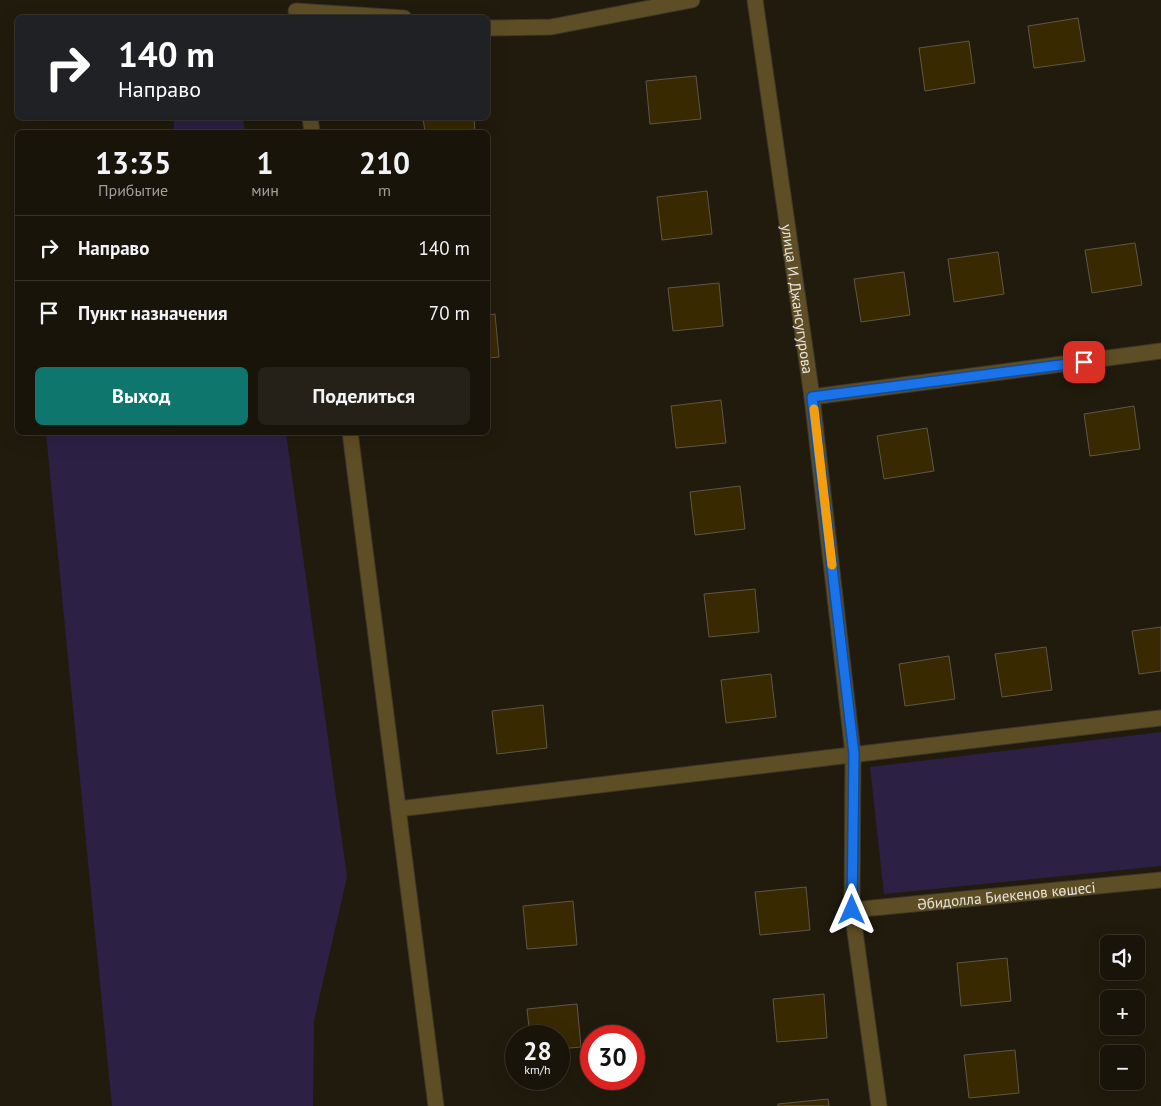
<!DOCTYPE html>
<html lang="ru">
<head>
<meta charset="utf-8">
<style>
	body { margin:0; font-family:"PT Sans",sans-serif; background:#262118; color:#f1f3f6; height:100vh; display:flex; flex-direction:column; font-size:19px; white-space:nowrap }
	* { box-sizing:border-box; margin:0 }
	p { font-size:16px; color:#9f9e9c }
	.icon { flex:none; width:28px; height:28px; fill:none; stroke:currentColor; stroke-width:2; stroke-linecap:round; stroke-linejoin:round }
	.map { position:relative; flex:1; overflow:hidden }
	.panel { position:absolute; left:15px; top:130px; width:475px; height:305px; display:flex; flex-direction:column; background:#19140a; border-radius:8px; box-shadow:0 5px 20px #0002,0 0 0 1px #37332b }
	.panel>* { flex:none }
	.banner { position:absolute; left:15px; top:15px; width:475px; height:105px; border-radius:8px; box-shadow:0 5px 20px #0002,0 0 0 1px #37332b; background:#202124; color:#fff; overflow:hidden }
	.buttons { position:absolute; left:1100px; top:935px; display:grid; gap:10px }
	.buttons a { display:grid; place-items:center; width:45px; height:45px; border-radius:8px; background:#19140a; box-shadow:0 5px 20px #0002,0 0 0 1px #37332b; font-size:25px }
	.speed { position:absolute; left:505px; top:1025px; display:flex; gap:10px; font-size:25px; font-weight:700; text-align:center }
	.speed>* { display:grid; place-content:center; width:65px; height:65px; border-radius:50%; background:#19140a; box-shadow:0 5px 20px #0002,0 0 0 1px #37332b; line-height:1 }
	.speed small { font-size:12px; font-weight:400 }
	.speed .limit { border:8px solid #d22; background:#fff; color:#111 }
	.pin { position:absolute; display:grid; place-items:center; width:42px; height:42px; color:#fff; margin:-21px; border-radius:10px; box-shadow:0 2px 8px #0006 }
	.me { position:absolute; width:55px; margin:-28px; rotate:0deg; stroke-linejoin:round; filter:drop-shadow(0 0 4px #0008) }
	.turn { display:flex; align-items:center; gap:18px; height:105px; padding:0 20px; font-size:22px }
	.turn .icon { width:65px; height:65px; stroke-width:2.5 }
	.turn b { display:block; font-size:35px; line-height:42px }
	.eta { display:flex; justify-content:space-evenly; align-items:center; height:85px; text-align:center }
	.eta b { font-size:30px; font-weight:700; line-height:35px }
	.cta { display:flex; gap:10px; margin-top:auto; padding:10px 20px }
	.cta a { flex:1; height:58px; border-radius:8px; background:#0f766e; color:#fff; font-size:20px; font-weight:700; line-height:58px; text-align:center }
	.cta a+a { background:#262118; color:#f1f3f6 }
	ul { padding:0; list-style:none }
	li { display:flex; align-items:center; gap:15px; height:65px; padding:0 20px; border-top:1px solid #37332b }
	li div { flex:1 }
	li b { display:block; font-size:19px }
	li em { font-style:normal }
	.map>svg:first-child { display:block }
</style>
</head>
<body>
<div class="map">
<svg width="1161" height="1106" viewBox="0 0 1161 1106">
	<rect width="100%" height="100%" fill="#211b0d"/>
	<path fill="#2c2144" d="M174,118H243L245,132H174Z
		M46,433H286L347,877L314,1021L313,1106H112Z
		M1161,732V866L884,894L870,767Z"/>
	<path fill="#382900" stroke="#5e5747" d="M1078,18L1085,61L1034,68L1028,26Z
		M969,41L975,83L925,91L919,48Z
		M696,76L701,119L650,124L646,81Z
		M423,118H474L475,132H425Z
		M707,191L712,234L662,240L657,197Z
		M1135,243L1142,285L1092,293L1085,250Z
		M998,252L1004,294L954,302L948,259Z
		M904,272L910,315L861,322L854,279Z
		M719,283L723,326L673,331L668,288Z
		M495,314L499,357L488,358V315Z
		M721,400L726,443L676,448L671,406Z
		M1134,406L1140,449L1090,456L1084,414Z
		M927,428L934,471L884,479L877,436Z
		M740,486L745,529L695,535L690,492Z
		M755,589L759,632L709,637L704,594Z
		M1161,627V671L1139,674L1132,631Z
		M1046,647L1052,690L1002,697L995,654Z
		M949,656L955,699L905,706L899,664Z
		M771,674L776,717L726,723L721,680Z
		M543,705L547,748L497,754L492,711Z
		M806,887L810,930L760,935L755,892Z
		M573,901L577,945L527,949L523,906Z
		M1007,958L1011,1001L961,1006L957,963Z
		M824,994L827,1038L777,1042L773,999Z
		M577,1004L581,1047L559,1049V1036H530L527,1009Z
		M1015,1050L1019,1093L969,1098L964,1055Z
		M828,1099L829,1106H778V1104Z"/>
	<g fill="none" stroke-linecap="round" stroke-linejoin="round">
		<g stroke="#3d372a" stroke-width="17">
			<g id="street">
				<path id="s1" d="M755,0L812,397L853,754L852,910L879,1106"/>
				<path d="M296,11L404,18"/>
				<path d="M488,28L551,27L692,0"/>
				<path d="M310,118L312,132"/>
				<path d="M812,397L1161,351"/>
				<path d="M350,432L436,1106"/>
				<path d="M398,809L1161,718"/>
				<path id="s2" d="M852,910L1161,880"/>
			</g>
		</g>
		<use href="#street" stroke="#5e4e25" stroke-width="15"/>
	</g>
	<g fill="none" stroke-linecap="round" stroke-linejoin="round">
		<g stroke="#114b97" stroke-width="12">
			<path id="route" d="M852,910L854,754L812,397L1084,362"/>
		</g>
		<use href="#route" stroke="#1a73e8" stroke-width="9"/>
		<path stroke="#f59e0b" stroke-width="9" d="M814,409L832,565"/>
	</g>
	<g text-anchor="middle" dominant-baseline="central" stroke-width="5" stroke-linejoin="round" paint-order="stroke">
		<g font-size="15" fill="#e9e5dc" stroke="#181205">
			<text stroke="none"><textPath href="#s1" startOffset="302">улица И. Джансугурова</textPath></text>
			<text stroke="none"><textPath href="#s2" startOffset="155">Әбидолла Биекенов көшесі</textPath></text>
		</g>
	</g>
</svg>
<div class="buttons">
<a><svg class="icon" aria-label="sound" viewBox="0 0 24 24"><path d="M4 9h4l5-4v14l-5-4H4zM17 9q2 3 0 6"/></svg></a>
<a>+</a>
<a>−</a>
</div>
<div class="speed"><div>28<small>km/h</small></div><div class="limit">30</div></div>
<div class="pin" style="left:1084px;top:362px;background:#d93025"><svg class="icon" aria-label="arrive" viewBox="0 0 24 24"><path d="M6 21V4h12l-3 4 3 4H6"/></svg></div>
<svg class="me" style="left:852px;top:910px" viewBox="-20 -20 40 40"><path d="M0-17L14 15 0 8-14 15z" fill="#1a73e8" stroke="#fff" stroke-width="4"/></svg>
<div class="banner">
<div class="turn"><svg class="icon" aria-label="right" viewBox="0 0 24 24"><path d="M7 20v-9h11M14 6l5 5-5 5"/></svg><div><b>140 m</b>Направо</div></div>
</div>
<section class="panel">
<div class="eta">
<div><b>13:35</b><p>Прибытие</p></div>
<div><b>1</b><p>мин</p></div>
<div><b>210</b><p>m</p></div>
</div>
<ul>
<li><svg class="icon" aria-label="right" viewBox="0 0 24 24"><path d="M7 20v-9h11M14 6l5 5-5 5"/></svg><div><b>Направо</b></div><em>140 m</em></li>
<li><svg class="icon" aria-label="arrive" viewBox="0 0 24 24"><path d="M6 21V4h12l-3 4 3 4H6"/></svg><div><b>Пункт назначения</b></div><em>70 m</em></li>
</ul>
<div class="cta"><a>Выход</a><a>Поделиться</a></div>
</section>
</div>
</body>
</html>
